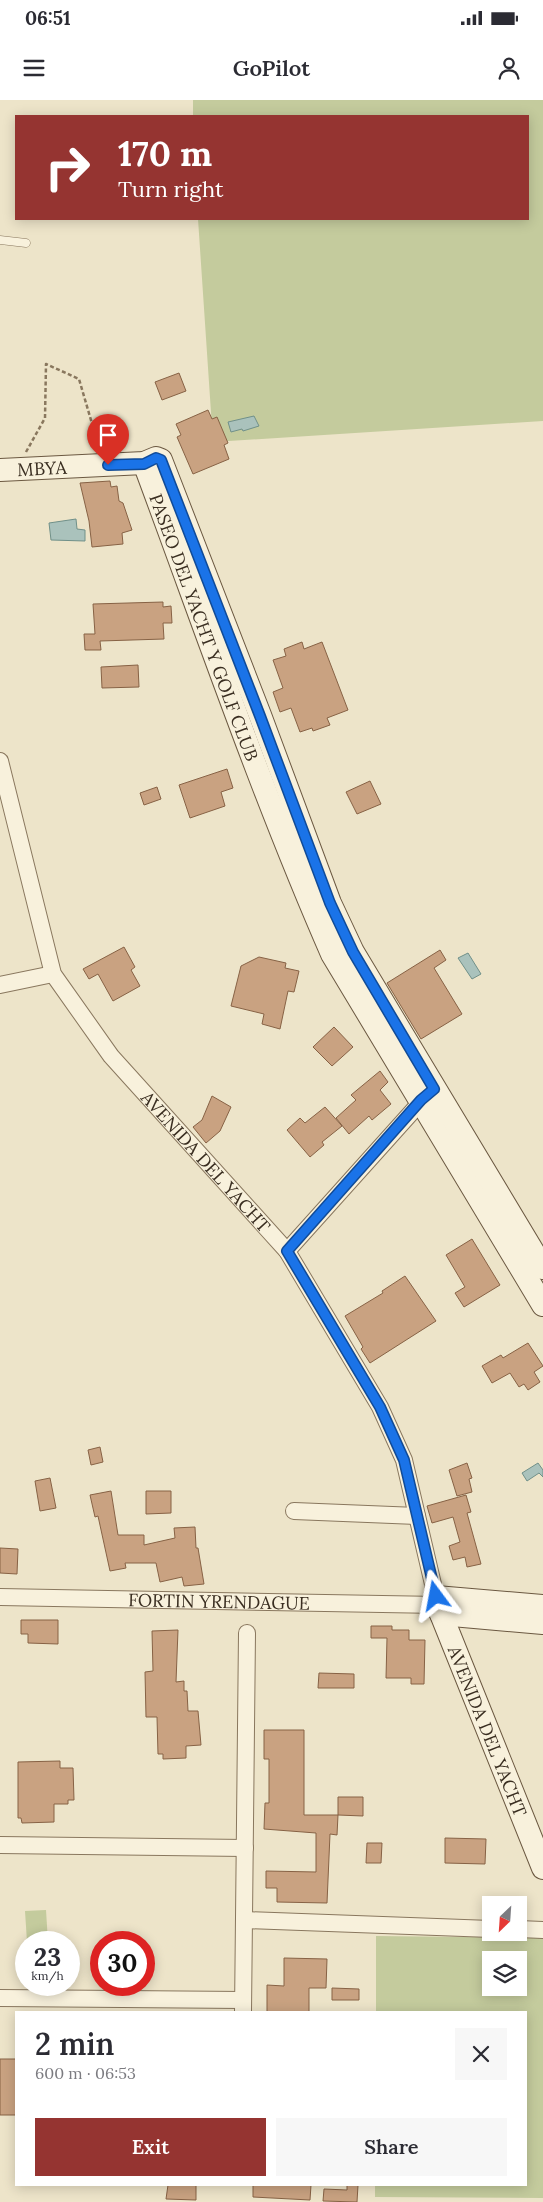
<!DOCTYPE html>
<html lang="en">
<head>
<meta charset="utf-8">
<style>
	body { margin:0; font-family:Lora,serif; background:#f7f7f7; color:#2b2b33; height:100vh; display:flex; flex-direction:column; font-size:19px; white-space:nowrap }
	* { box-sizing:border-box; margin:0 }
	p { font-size:16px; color:#7c7c81 }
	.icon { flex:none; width:28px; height:28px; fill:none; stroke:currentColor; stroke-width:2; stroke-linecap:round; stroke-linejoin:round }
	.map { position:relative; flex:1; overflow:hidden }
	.side { position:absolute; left:15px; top:1911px; width:512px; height:175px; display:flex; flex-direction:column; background:#fff; border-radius:0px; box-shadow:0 2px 12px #0003 }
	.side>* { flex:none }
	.banner { position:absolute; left:15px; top:15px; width:514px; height:105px; border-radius:0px; box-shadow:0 2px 12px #0003; background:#953431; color:#fff; overflow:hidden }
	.needle { width:32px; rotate:205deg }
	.buttons { position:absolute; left:482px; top:1796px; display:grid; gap:10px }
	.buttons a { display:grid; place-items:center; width:45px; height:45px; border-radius:0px; background:#fff; box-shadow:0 2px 12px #0003; font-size:25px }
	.speed { position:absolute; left:15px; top:1831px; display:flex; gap:10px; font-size:25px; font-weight:700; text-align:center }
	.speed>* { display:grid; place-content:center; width:65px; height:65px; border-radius:50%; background:#fff; box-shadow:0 2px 12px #0003; line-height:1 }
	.speed small { font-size:12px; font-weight:400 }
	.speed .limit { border:8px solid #d22; background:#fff; color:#111 }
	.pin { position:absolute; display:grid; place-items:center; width:42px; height:42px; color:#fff; margin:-51px -21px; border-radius:50% 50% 50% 0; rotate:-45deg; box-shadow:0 0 5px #0007 }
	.pin .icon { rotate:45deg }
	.me { position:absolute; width:55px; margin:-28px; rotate:347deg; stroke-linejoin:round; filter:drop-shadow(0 0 4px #0008) }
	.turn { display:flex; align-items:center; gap:18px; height:105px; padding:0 20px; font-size:22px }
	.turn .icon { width:65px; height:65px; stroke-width:2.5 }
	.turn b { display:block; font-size:35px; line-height:42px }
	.round { display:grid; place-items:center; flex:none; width:52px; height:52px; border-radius:0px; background:#f7f7f7 }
	.head { display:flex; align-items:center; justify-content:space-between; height:85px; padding:0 20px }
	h1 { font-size:30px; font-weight:600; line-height:38px }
	.cta { display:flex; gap:10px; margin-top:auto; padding:10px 20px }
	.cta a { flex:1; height:58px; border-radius:0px; background:#953431; color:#fff; font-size:20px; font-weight:600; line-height:58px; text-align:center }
	.cta a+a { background:#f7f7f7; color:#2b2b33 }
	.status { display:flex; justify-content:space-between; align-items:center; height:35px; padding:0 25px; background:#fff; direction:ltr }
	.status svg { height:14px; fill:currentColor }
	header { display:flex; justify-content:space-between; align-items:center; height:65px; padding:0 20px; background:#fff; font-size:22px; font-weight:600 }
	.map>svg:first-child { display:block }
</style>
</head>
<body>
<div class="status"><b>06:51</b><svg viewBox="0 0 49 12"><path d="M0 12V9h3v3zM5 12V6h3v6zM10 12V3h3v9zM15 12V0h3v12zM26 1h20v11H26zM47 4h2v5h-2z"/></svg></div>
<header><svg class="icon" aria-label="menu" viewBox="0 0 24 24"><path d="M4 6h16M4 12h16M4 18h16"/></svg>GoPilot<svg class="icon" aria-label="person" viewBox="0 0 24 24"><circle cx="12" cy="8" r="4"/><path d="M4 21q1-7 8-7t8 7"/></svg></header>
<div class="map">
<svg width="543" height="2102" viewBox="0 0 543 2102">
	<rect width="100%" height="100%" fill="#ede4c9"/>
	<path fill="#c4cb9d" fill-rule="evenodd" d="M193,0H543V321L213,342L198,119H528V16H193Z
		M46,1810L48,1842H27L25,1811Z
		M376,1836L543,1838V2098L375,2097V2085H526V1912H376ZM491,1860H519V1888H491Z"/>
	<path fill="#aac2bc" stroke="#709089" d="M254,316L259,326L243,331L242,329L231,332L228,322Z
		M76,419L77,429L85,430V441L51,440L49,423Z
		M468,853L481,874L472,879L458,858Z
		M538,1363L543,1370V1377L539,1373L527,1381L522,1373Z"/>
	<path fill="#c9a281" stroke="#876245" d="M179,273L186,291L162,300L155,282Z
		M208,310L212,319L217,317L228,343L224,345L229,359L193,374L177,337L181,335L176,324Z
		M110,381L111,387L117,386L119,401L123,403L132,430L122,433L123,444L92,447L89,421L80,383Z
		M163,502V507L171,506L172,523H163L164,539L100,541L101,550H85L84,534H95L93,504Z
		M302,542L304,549L322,542L348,610L327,618L330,625L313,631L312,628L300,632L291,608L280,612L273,592L283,588L273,560L286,556L284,549Z
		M138,565L139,587L102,588L101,567Z
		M227,669L233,688L221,692L225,706L190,718L179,685Z
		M370,681L381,704L357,714L346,692Z
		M157,687L161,699L144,705L140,693Z
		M124,847L135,867L131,870L140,886L113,901L98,874L89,879L83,869Z
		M440,850L446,860L434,868L462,914L421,939L387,883Z
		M259,857L286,863L285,868L299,871L294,892L288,891L280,929L262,924L264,914L231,906L241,866Z
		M334,927L353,947L332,966L313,947Z
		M380,971L388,982L380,990L391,1004L372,1020L369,1016L349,1034L336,1018L356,1000L351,995Z
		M212,996L231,1007L220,1031L206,1043L193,1027L202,1020Z
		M325,1007L342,1026L322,1042L324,1045L310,1057L287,1030L300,1018L305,1023Z
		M472,1139L500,1185L464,1207L455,1193L465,1187L446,1155Z
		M405,1176L436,1221L370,1263L361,1249L363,1247L345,1216L383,1193L382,1191Z
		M528,1243L543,1266L534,1272L540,1282L528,1290L524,1284L519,1287L510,1273L492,1283L482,1266L501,1255L503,1258Z
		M100,1347L103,1362L91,1365L88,1350Z
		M467,1363L472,1378L469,1379L472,1392L457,1396L449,1370Z
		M50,1378L56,1408L40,1411L35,1381Z
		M111,1391L118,1435H144V1445L175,1438L174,1428L195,1427L196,1448H198L204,1484L184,1486L182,1477L160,1482L156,1463H125L126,1468L110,1471L98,1416L95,1417L90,1395Z
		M146,1391H171V1413L146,1414Z
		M466,1395L471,1412L467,1413L481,1464L467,1467L465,1457L453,1460L449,1446L460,1442L453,1417L432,1423L427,1406Z
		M0,1448L18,1449L17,1474L0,1473Z
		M21,1520H58V1544L28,1543V1534H21Z
		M371,1526H392V1530H409V1540H425L424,1584H411V1578H386L387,1538H371Z
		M178,1530L176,1582L184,1581V1591H187L188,1611H198L201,1645L186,1646V1658L163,1659V1654H158L157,1617H146L145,1572L153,1571L152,1531Z
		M319,1573L354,1574V1588H318Z
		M264,1630H304V1715H338L337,1735L330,1734L327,1803L277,1802V1788H266V1771L316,1772V1733L264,1729L265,1703H269V1659H264Z
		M60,1661V1668H73L74,1700H68V1704H54V1722L22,1723L21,1718H18V1662Z
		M338,1697H363V1716L338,1715Z
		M445,1738L486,1739L485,1764L445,1763Z
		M367,1743H382L381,1763H366Z
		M284,1858L327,1859L326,1888H309V1912H267V1885L284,1886Z
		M332,1888L359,1889V1900H332Z
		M0,1959H16V2015H0Z
		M168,2085H196V2100L166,2099Z
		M253,2085H311L310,2100L253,2097Z
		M347,2085H358L357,2102L323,2101L324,2089L347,2090Z"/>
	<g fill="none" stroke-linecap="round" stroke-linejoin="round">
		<g stroke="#89775e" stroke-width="9">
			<path id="lane" d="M0,140L26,143"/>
		</g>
		<g stroke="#89775e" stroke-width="18">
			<g id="street">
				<path id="s1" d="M0,661L53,874L111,956L287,1151L380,1307L404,1360L436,1497"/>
				<path d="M0,885L53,874"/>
				<path d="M287,1151L428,994"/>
				<path d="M294,1411L417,1416"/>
				<path id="s2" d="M0,1497L439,1505"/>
				<path d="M0,1745L245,1748"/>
				<path d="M245,1820L491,1829"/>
				<path d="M519,1829L543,1830"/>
				<path d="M0,1898L243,1900"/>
				<path d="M243,1912L247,1533"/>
			</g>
		</g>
		<g stroke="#6b5841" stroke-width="24">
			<g id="secondary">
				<path id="s3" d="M144,363C205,527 262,694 332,854L543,1205"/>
				<path id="s4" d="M0,370L144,363L156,358L161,360L260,615L330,803L353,852L543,1168"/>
				<path id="s5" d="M543,1506L436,1497L441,1514L543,1768"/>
				<path d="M441,1514L543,1523"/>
			</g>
		</g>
		<path stroke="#89775e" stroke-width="2.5" stroke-dasharray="4 2.5" stroke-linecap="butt" d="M26,352L45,318L46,264L79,279L93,327L119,345"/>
		<use href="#lane" stroke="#f8f1dc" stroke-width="8"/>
		<use href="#street" stroke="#f8f1dc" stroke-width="16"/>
		<use href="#secondary" stroke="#f8f1dc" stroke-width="22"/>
	</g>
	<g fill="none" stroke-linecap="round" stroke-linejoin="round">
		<g stroke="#114b97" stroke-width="12">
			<path id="route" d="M108,365L144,364L156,358L161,360L260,616L330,803L353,852L434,989L421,1000L287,1151L380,1307L404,1360L436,1496"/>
		</g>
		<use href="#route" stroke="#1a73e8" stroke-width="9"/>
	</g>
	<g text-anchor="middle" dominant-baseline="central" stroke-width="4.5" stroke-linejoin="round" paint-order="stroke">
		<g font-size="18" fill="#3a2e21" stroke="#f5eed9">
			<text stroke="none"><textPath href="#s4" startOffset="42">MBYA</textPath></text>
			<text stroke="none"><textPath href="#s3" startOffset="175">PASEO DEL YACHT Y GOLF CLUB</textPath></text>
			<text stroke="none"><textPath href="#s1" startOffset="462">AVENIDA DEL YACHT</textPath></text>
			<text stroke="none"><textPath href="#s2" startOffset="219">FORTIN YRENDAGUE</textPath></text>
			<text stroke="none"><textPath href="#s5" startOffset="251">AVENIDA DEL YACHT</textPath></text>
		</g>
	</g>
</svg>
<div class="buttons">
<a><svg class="needle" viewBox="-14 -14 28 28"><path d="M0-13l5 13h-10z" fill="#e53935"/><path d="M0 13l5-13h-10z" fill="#7c7c81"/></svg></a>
<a><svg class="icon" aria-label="layers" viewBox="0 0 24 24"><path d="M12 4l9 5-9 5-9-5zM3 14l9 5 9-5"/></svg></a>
</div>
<div class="speed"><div>23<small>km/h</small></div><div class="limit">30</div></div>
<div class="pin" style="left:108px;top:365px;background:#d93025"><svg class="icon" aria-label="arrive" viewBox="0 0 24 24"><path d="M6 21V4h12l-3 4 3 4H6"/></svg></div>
<svg class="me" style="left:436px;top:1496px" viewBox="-20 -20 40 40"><path d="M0-17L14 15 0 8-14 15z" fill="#1a73e8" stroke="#fff" stroke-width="4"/></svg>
<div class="banner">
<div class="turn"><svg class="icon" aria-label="right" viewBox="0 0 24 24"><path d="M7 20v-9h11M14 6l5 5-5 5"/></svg><div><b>170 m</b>Turn right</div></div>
</div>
<section class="side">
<div class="head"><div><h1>2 min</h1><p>600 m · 06:53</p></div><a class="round"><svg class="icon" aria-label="close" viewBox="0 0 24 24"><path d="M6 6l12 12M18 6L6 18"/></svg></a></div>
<div class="cta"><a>Exit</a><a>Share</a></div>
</section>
</div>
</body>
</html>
